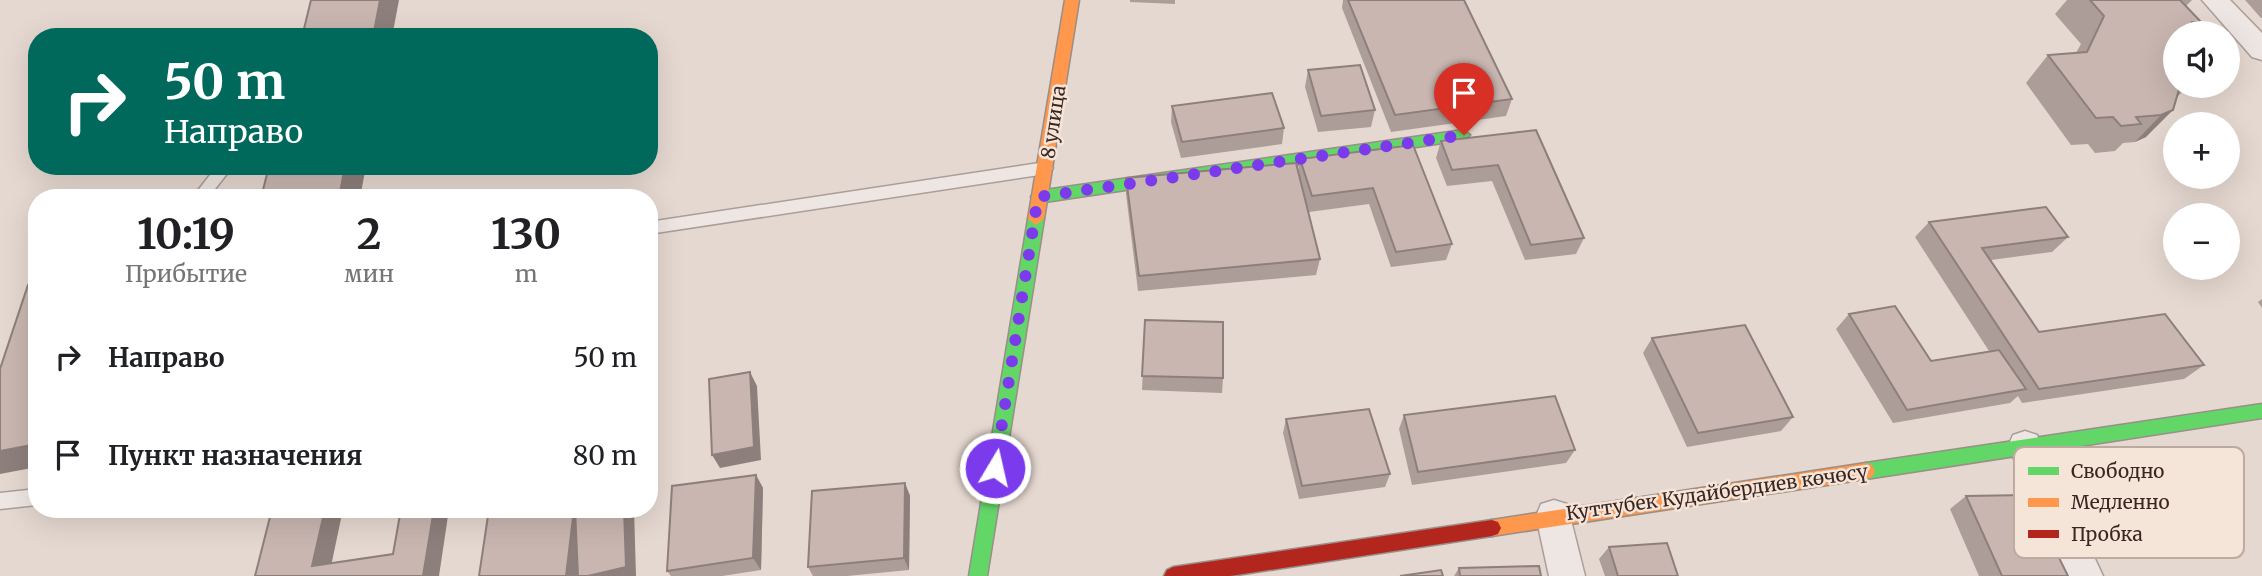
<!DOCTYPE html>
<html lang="ru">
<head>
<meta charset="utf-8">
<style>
	body { margin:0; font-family:Merriweather,serif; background:#f2f2f2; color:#202124; height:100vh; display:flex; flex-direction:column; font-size:26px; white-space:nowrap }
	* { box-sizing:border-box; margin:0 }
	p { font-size:23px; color:#757577 }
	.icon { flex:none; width:38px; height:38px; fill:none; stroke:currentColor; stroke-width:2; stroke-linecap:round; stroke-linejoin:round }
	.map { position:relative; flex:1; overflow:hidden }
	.drawer { position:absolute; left:28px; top:189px; width:630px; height:329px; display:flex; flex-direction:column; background:#fff; border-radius:28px; box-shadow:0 7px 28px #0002 }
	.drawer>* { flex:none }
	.guide { position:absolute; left:28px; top:28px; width:630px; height:147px; border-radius:28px; box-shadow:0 7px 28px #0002; background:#00695c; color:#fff; overflow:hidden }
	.fabs { position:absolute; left:2163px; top:21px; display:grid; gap:14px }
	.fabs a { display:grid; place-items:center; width:77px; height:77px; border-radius:50%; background:#fff; box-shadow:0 7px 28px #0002; font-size:35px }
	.pin { position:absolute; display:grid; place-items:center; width:60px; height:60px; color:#fff; margin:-72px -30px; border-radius:50% 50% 50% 0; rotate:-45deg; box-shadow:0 0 7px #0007 }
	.pin .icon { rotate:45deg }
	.me { position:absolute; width:77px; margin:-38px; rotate:9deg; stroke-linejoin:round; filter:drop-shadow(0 0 5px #0008) }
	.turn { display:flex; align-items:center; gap:24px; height:147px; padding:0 21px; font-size:32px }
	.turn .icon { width:91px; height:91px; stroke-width:2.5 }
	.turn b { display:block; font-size:49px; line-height:60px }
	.eta { display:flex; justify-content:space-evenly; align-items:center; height:119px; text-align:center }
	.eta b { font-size:42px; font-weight:700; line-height:49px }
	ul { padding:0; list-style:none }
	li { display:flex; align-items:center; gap:21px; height:98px; padding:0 21px }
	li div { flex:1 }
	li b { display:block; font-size:26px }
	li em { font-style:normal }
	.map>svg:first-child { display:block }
</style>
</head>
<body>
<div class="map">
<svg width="2262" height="576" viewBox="0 0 2262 576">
	<rect width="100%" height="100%" fill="#e5d8d0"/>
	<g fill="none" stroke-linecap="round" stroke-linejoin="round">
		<g stroke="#ab9e99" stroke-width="3">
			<path id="lane" d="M1046,162L1053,168L1046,174L649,234V222Z
				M217,166H233L208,198H192Z
				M37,489V505L0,509V493Z"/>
		</g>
		<g stroke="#ab9e99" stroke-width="3">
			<path id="street" d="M2202,0H2230L2262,33V60L2252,57Z
				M2025,431L2037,435L2103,576H2067L2008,446L2013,435Z
				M1554,500L1567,504L1585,576H1549L1536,516L1541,504Z"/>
		</g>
		<g stroke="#9a8e89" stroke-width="3">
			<path id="fast" d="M1463,130L1470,135L1463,140L1038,203L1031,197L1038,191Z
				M1036,213L1044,219L987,576H969L1028,219Z
				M2262,404V418L1866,479L1860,477L1857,471L1860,465L1866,463Z"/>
		</g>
		<g stroke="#9a8e89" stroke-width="3">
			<path id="slow" d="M1065,0H1079L1044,219L1036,225L1028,219Z
				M1866,463L1872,465L1875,471L1872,477L1866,479L1492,536L1486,534L1483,528L1486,522L1492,520Z"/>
		</g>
		<g stroke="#9a8e89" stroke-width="3">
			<path id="jam" d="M1492,520L1498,522L1501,528L1498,534L1492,536L1230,576H1164L1167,570L1173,567Z"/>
		</g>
		<use href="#lane" fill="#eee6e2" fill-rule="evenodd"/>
		<use href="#street" fill="#eee6e2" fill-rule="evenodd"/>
		<use href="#fast" fill="#63d668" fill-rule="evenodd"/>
		<use href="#slow" fill="#ff974d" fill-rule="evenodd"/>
		<use href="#jam" fill="#b3261e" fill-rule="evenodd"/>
	</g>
	<path fill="#ad9d98" d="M1130,0H1175V4L1130,2Z
		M1343,0H1464L1512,99L1506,116L1391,132L1342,8Z
		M2067,0H2192L2186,6L2202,23L2192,33H2175V86H2188L2177,97L2146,137L2135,142L2123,143L2115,151L2095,153L2088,144L2071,145L2026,83L2048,55L2076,53L2081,44L2055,14Z
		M2245,0H2262V18H2261Z
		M1308,70L1375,110L1371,127L1318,132L1305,87Z
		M1172,106L1284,128L1282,144L1181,158L1171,122Z
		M1536,130L1584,238L1576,254L1525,260L1492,181L1447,186L1436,158L1441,141Z
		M1413,145L1452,244L1446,260L1391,267L1369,204L1309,212L1305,200L1320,259L1316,275L1138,291L1126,194V178L1298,171L1300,159Z
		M1929,222L2068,237L2052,252L1991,260L2039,332L2204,365L2184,379L2022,403L2018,396L2010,403L1893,423L1836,329L1849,314L1931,361L1989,351L1915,237Z
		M2262,299V308L2258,302Z
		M1145,320L1223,378L1222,393L1142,390Z
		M1652,338L1793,417L1781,431L1687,447L1643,353Z
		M1404,415L1575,450L1566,463L1412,485L1399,429Z
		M1286,419L1390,474L1385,487L1299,499L1283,433Z
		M756,475L763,488L761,570L722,576H671L667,571Z
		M905,483L910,496L909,570L847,576H813L808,567Z
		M1966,496L2068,576H1979L1950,509Z
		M1609,547L1678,576H1605L1599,559Z
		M1459,568L1541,576H1454Z"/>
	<path fill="#8d7f7c" d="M380,0H399L392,37H373Z
		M2173,110L2146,137L2135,142L2161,115Z
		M345,166H366L360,198H339Z
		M750,372L757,386L761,460L720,468L712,455Z
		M37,444V467L0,474V451Z
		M756,475L763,488L761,570L753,558Z
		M905,483L910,496L909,570L904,558Z
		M325,509H343L329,576L312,566Z
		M434,509H449L439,576H423Z
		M574,509H580L579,576H566Z
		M624,509H634L636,576H588Z"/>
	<path fill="#c9b6b1" stroke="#8d7f7c" stroke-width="2" d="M311,0H380L373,37H302Z
		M1348,0H1464L1512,99L1395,115Z
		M2090,0H2181H2180L2202,23L2192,22L2189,33H2175V86H2180L2173,110L2161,115L2136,117L2141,124L2121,126L2113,117L2096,118L2048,55L2087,52L2104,16Z
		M1360,65L1375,110L1321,116L1308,70Z
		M1272,93L1284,128L1182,142L1172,106Z
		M1536,130L1584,238L1531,245L1498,165L1452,170L1441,141Z
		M1413,145L1452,244L1396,252L1373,188L1312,196L1300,159Z
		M1296,163L1320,259L1139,276L1126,178Z
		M269,166H345L339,198H261Z
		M2046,207L2068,237L1982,248L2039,332L2165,314L2204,365L2039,389L1929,222Z
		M37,284V444L0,451V369L28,285Z
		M1895,306L1931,361L1999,350L2026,389L1907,410L1849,314Z
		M1145,320L1223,322V378L1142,376Z
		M1745,325L1793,417L1698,433L1652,338Z
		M750,372L754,447L712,455L709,379Z
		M1555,396L1575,450L1418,472L1404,415Z
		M1369,409L1390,474L1302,486L1286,419Z
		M756,475L753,558L667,571L672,486Z
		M905,483L904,558L808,567L812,491Z
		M2028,495L2068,576H2002L1966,496Z
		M272,509H325L312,566L393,554L401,509H434L423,576H255Z
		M489,509H574L566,576H479Z
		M575,509H624L626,567L588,576H578Z
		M1667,543L1678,576H1618L1609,547Z
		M1539,566L1541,576H1460L1459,568Z
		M1441,570L1443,576H1400Z"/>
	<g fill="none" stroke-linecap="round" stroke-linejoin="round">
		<path stroke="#7c3aed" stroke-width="12" stroke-dasharray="0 21.6" d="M995,468L1038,197L1464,135"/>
	</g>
	<g text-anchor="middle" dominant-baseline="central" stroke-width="5" stroke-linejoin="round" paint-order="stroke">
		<g font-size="19" fill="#3a2521" stroke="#f5e4d8">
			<text transform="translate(1053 122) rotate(-81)">8 улица</text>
			<text transform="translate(1717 492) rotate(-8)">Куттубек Кудайбердиев көчөсү</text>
		</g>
	</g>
	<rect x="2014" y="447" width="230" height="111" rx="10" fill="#f5e4d8" stroke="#bdaba1" stroke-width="2"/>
	<rect x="2028" y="467" width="31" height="8" fill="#63d668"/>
	<rect x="2028" y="498" width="31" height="9" fill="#ff974d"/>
	<rect x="2028" y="530" width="31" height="8" fill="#b3261e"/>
	<g font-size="19" fill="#3a2521">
		<text x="2071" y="478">Свободно</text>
		<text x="2071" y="509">Медленно</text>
		<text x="2071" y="541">Пробка</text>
	</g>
</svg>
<div class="fabs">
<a><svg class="icon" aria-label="sound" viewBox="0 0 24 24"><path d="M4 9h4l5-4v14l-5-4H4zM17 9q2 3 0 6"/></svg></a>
<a>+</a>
<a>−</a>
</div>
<div class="pin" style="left:1464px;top:135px;background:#d93025"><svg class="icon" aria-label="arrive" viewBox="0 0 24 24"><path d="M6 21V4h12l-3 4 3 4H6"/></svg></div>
<svg class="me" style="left:995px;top:468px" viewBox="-20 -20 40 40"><circle r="17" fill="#7c3aed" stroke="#fff" stroke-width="3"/><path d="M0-11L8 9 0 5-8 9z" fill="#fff"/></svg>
<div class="guide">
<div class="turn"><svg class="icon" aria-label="right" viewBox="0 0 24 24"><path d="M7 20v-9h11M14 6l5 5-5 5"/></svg><div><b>50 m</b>Направо</div></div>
</div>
<section class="drawer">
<div class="eta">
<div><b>10:19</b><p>Прибытие</p></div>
<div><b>2</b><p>мин</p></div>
<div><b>130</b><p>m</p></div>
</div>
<ul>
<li><svg class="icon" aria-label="right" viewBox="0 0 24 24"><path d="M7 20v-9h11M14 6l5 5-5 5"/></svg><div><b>Направо</b></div><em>50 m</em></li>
<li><svg class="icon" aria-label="arrive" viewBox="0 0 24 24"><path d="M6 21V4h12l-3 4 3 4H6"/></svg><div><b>Пункт назначения</b></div><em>80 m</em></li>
</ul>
</section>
</div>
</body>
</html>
